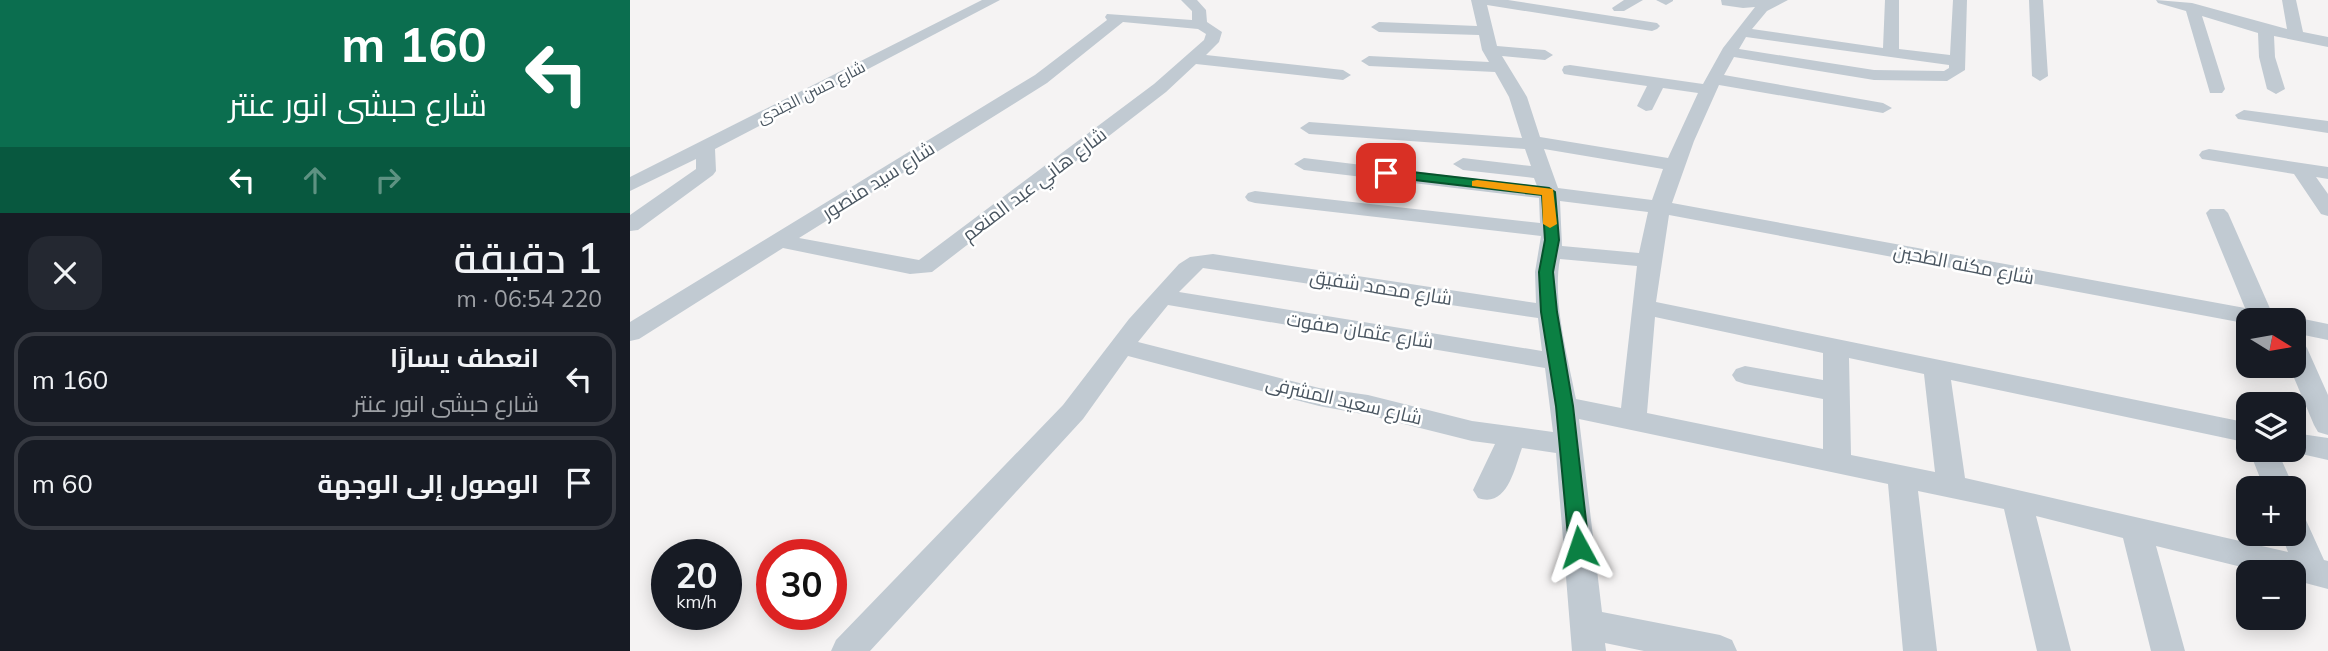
<!DOCTYPE html>
<html lang="ar">
<head>
<meta charset="utf-8">
<style>
	body { margin:0; font-family:Mulish,Cairo,sans-serif; background:#242831; color:#f1f3f6; direction:rtl; height:100vh; display:flex; flex-direction:column; font-size:26px; white-space:nowrap }
	* { box-sizing:border-box; margin:0 }
	p { font-size:23px; color:#9ea1a6 }
	.icon { flex:none; width:38px; height:38px; fill:none; stroke:currentColor; stroke-width:2; stroke-linecap:round; stroke-linejoin:round }
	.map { position:relative; flex:1; overflow:hidden; direction:ltr }
	.drawer { display:flex; flex-direction:column; background:#171b24; width:630px }
	.drawer>* { flex:none }
	.top-card { background:#0b6e4f; color:#fff; overflow:hidden }
	.needle { width:46px; rotate:101deg }
	.tools { position:absolute; left:1606px; top:308px; display:grid; gap:14px }
	.tools a { display:grid; place-items:center; width:70px; height:70px; border-radius:14px; background:#171b24; box-shadow:0 4px 18px #0003; font-size:35px }
	.speed { position:absolute; left:21px; top:539px; display:flex; gap:14px; font-size:35px; font-weight:700; text-align:center }
	.speed>* { display:grid; place-content:center; width:91px; height:91px; border-radius:50%; background:#171b24; box-shadow:0 4px 18px #0003; line-height:1 }
	.speed small { font-size:18px; font-weight:400 }
	.speed .limit { border:10px solid #d22; background:#fff; color:#111 }
	.pin { position:absolute; display:grid; place-items:center; width:60px; height:60px; color:#fff; margin:-30px; border-radius:14px; box-shadow:0 4px 10px #0006 }
	.me { position:absolute; width:77px; margin:-38px; rotate:355deg; stroke-linejoin:round; filter:drop-shadow(0 0 5px #0008) }
	.turn { display:flex; align-items:center; gap:24px; height:147px; padding:0 28px; font-size:32px }
	.turn .icon { width:91px; height:91px; stroke-width:2.5 }
	.turn b { display:block; font-size:49px; line-height:60px }
	.lanes { display:flex; align-items:center; height:66px; padding:0 28px; background:#0003; justify-content:center; gap:35px; direction:ltr }
	.lanes .off { opacity:.35 }
	.round { display:grid; place-items:center; flex:none; width:74px; height:74px; border-radius:21px; background:#242831 }
	.headline { display:flex; align-items:center; justify-content:space-between; height:119px; padding:0 28px }
	h1 { font-size:42px; font-weight:600; line-height:52px }
	ul { padding:0; list-style:none }
	li { display:flex; align-items:center; gap:21px; height:94px; margin:0 14px 10px; padding:0 14px; border:4px solid #363941; border-radius:21px }
	li div { flex:1 }
	li b { display:block; font-size:26px }
	li em { font-style:normal }
	main { display:flex; flex:1; min-height:0 }
	.map>svg:first-child { display:block }
</style>
</head>
<body>
<main>
<div class="map">
<svg width="1698" height="651" viewBox="0 0 1698 651">
	<rect width="100%" height="100%" fill="#f5f3f3"/>
	<g fill="none" stroke-linecap="round" stroke-linejoin="round">
		<path fill="#c1cad2" fill-rule="evenodd" d="M352,0H370L85,149L86,171L83,175L8,230L0,231V215L66,169V159L0,191V177Z
			M551,0H567L576,10L577,22L592,32L589,42L576,55L713,70L721,75L713,80L566,64L536,92L302,272L280,274L153,248L9,339L0,341V322L405,75L477,20L475,17L477,14L562,20V11ZM493,22L568,29L576,34L574,40L524,84L289,260L169,238L417,83Z
			M841,0H878L1027,23L1030,26L1027,29L1022,31L857,5L867,46L915,50L923,55L915,60L872,56L897,97L910,137L1038,158L1068,93L1033,88L1022,110L1016,111L1007,106L1017,86L940,75L934,74L932,70L934,66L940,65L1073,84L1093,48L1125,7L1113,8L1092,5L1091,0H1158L1137,11L1122,29L1253,48L1255,0H1269V49L1320,55L1323,0H1337L1335,70L1317,81L1244,80L1104,57L1094,75L1253,103L1262,108L1253,113L1089,85L1064,141L1042,203L1615,308L1576,213L1580,209H1594L1598,213L1642,313L1649,320H1619V324L1039,215L1026,302L1619,423V443L1321,380L1335,478L1658,552L1651,534H1664V515L1675,518L1694,560L1698,561V589L1664,580V572H1632L1526,546L1555,651H1521L1493,538L1406,516L1441,651H1407L1374,509L1288,491L1307,651H1273L1258,484L949,419L972,612L1090,635L1102,640L1107,651H1014L975,643L976,651H942L926,453L892,448C884,470 877,508 848,498L843,490L865,444L842,441L738,415L689,406L498,356L453,419L240,651H201L206,640L433,405L499,319L549,264L560,257L583,254L906,303L905,272L911,236L625,203L618,201L615,197L618,193L625,191L910,223L909,198L674,170L664,164L674,158L907,186L904,178L833,170L823,164L833,158L901,166L895,149L679,134L670,128L679,122L892,138L879,97L865,72L739,66L731,61L739,56L859,62L852,50L849,35L749,32L741,27L749,22L847,26ZM1116,37L1319,65V68L1314,71L1244,70L1109,49ZM914,149L1033,169L1022,200L928,188ZM930,201L1018,212L1009,253L932,246ZM930,259L1007,266L991,408L946,399C938,357 922,301 930,259ZM573,268L908,318L912,351L549,292ZM538,305L915,368L923,432L842,421L738,395L689,388L508,342ZM1025,317L1193,353V380L1115,366L1106,369L1102,375L1106,381L1115,384L1193,399V449L1017,413ZM1219,358L1294,374L1305,472L1221,455Z
			M994,0H1013L994,11H984L982,8Z
			M1026,0H1043V1L1036,5Z
			M1399,0H1413L1418,76L1410,81L1402,76Z
			M1526,0L1562,3L1657,29L1652,0H1666L1673,32L1698,37V47L1644,36L1645,57L1655,89L1646,94L1637,89L1629,57L1628,33L1572,16L1595,89L1592,93H1580L1556,11L1528,3Z
			M1614,110L1698,121V133L1608,119L1605,115Z
			M1579,149L1698,167V179L1686,177L1698,194V216L1691,214L1664,174L1572,159L1569,155L1572,151Z
			M1664,317L1698,324V340L1664,333V320H1655Z
			M1664,340L1673,342L1677,348L1698,395V435L1688,432L1684,425L1659,366H1664Z
			M1664,433L1698,438V460L1654,450H1664Z
			M1619,450H1647L1664,488H1634Z"/>
	</g>
	<path fill="#0b8043" stroke="#07532c" stroke-width="2" d="M756,169L919,188L925,192L929,240L923,272L927,312L943,406L959,547L956,553L949,555L942,553L939,547L926,406L911,312L909,272L915,240L912,195L751,176V170Z"/>
	<path fill="#f59e0b" d="M847,180L923,189L927,224L920,228L913,224L912,195L842,186V181Z"/>
	<g text-anchor="middle" dominant-baseline="central" stroke-width="5" stroke-linejoin="round" paint-order="stroke">
		<g font-size="16" fill="#4a5661" stroke="#fff">
			<text transform="translate(181 92) rotate(-27)">شارع حسن الجندى</text>
		</g>
		<g font-size="19" fill="#4a5661" stroke="#fff">
			<text transform="translate(248 180) rotate(-32)">شارع سيد منصور</text>
			<text transform="translate(404 184) rotate(-37)">شارع هاني عبد المنعم</text>
			<text transform="translate(1334 264) rotate(11)">شارع مكنه الطحين</text>
			<text transform="translate(751 287) rotate(9)">شارع محمد شفيق</text>
			<text transform="translate(730 330) rotate(9)">شارع عثمان صفوت</text>
			<text transform="translate(714 400) rotate(13)">شارع سعيد المشرفى</text>
		</g>
	</g>
</svg>
<div class="tools">
<a><svg class="needle" viewBox="-14 -14 28 28"><path d="M0-13l5 13h-10z" fill="#e53935"/><path d="M0 13l5-13h-10z" fill="#9ea1a6"/></svg></a>
<a><svg class="icon" aria-label="layers" viewBox="0 0 24 24"><path d="M12 4l9 5-9 5-9-5zM3 14l9 5 9-5"/></svg></a>
<a>+</a>
<a>−</a>
</div>
<div class="speed"><div>20<small>km/h</small></div><div class="limit">30</div></div>
<div class="pin" style="left:756px;top:173px;background:#d93025"><svg class="icon" aria-label="arrive" viewBox="0 0 24 24"><path d="M6 21V4h12l-3 4 3 4H6"/></svg></div>
<svg class="me" style="left:949px;top:547px" viewBox="-20 -20 40 40"><path d="M0-17L14 15 0 8-14 15z" fill="#0b8043" stroke="#fff" stroke-width="4"/></svg>
</div>
<section class="drawer">
<div class="top-card">
<div class="turn"><svg class="icon" aria-label="left" viewBox="0 0 24 24"><path d="M17 20v-9H6M10 6l-5 5 5 5"/></svg><div><b>160 m</b>شارع حبشى انور عنتر</div></div>
<div class="lanes"><svg class="icon" aria-label="left" viewBox="0 0 24 24"><path d="M17 20v-9H6M10 6l-5 5 5 5"/></svg><svg class="icon off" aria-label="ahead" viewBox="0 0 24 24"><path d="M12 20V5M6 11l6-6 6 6"/></svg><svg class="icon off" aria-label="right" viewBox="0 0 24 24"><path d="M7 20v-9h11M14 6l5 5-5 5"/></svg></div>
</div>
<div class="headline"><div><h1>1 دقيقة</h1><p>220 m · 06:54</p></div><a class="round"><svg class="icon" aria-label="close" viewBox="0 0 24 24"><path d="M6 6l12 12M18 6L6 18"/></svg></a></div>
<ul>
<li><svg class="icon" aria-label="left" viewBox="0 0 24 24"><path d="M17 20v-9H6M10 6l-5 5 5 5"/></svg><div><b>انعطف يسارًا</b><p>شارع حبشى انور عنتر</p></div><em>160 m</em></li>
<li><svg class="icon" aria-label="arrive" viewBox="0 0 24 24"><path d="M6 21V4h12l-3 4 3 4H6"/></svg><div><b>الوصول إلى الوجهة</b></div><em>60 m</em></li>
</ul>
</section>
</main>
</body>
</html>
